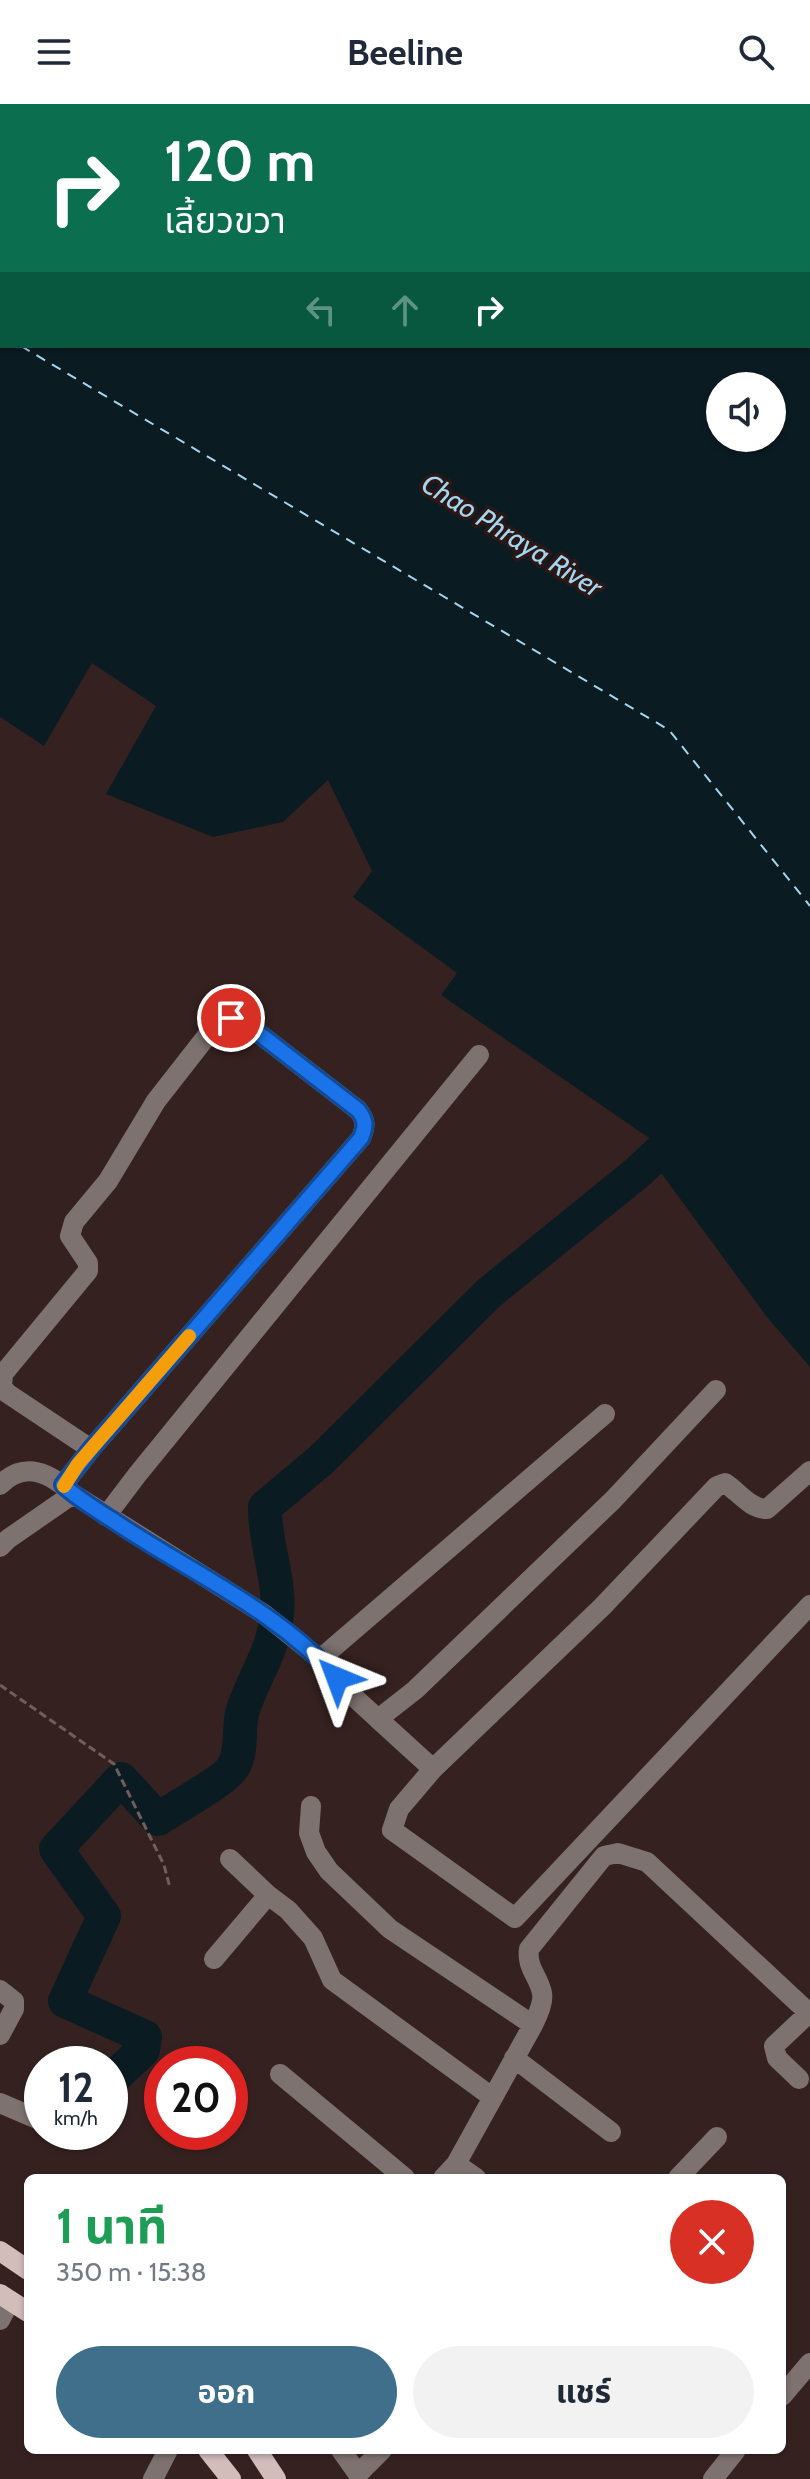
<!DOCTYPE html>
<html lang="th">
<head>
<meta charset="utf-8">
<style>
	body { margin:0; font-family:Cabin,"Noto Sans Thai",sans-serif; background:#f2f2f3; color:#1f2937; height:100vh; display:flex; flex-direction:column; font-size:30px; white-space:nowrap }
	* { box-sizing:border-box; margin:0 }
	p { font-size:26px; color:#747a83 }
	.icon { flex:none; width:44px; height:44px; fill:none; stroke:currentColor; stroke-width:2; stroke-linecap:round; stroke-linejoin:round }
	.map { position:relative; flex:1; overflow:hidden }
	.sheet { position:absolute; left:24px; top:2070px; width:762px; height:280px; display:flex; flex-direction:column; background:#fff; border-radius:12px; box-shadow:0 2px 6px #0004 }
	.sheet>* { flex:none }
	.top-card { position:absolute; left:0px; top:0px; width:810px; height:244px; box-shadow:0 2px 6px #0004; background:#0b6e4f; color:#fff; overflow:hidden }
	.tools { position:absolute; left:706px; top:268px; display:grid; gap:16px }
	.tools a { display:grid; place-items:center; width:80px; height:80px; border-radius:50%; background:#fff; box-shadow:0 2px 6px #0004; font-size:40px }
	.speed { position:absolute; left:24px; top:1942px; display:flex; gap:16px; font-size:40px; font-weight:700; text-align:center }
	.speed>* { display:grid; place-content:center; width:104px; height:104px; border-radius:50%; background:#fff; box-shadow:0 2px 6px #0004; line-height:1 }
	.speed small { font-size:20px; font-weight:400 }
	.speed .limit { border:12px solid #d22; background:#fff; color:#111 }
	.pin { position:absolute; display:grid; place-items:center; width:68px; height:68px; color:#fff; margin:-34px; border:4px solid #fff; border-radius:50%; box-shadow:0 2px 8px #0007 }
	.me { position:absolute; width:88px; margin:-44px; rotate:316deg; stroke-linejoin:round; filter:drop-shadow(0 0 6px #0008) }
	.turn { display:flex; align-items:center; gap:28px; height:168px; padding:0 32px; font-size:36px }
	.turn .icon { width:104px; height:104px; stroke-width:2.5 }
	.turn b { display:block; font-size:56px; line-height:68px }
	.lanes { display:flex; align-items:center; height:76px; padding:0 32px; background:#0003; justify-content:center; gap:40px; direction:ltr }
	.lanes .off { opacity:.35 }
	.round { display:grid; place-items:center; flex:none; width:84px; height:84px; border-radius:42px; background:#f2f2f3 }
	.head { display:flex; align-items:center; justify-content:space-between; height:136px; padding:0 32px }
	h1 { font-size:48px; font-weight:700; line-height:60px; color:#1e9e55 }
	.action { display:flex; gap:16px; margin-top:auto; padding:16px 32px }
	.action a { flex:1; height:92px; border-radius:48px; background:#3f6f8a; color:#fff; font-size:32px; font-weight:700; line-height:92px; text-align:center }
	.action a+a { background:#f2f2f3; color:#1f2937 }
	header { display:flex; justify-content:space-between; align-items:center; height:104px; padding:0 32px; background:#fff; font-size:36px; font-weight:700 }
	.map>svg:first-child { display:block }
</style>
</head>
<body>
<header><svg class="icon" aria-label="menu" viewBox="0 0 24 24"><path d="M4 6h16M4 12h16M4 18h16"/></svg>Beeline<svg class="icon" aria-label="search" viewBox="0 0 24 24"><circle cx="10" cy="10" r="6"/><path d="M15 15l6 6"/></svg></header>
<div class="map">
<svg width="810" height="2375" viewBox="0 0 810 2375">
	<rect width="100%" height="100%" fill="#352220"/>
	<path fill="#0b1b22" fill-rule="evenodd" d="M0,0L705,2H2V242H808V78L810,80V1263L767,1213L642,1043L652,1036L441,891L457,869L353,793L372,767L328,676L283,718L213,733L106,690L156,602L92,559L44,642L0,613ZM720,282H772V334H720Z"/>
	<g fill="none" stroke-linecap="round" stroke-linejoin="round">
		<path stroke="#0b1b22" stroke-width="34" d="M110,1977L143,1946L145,1933L65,1897L104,1812L56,1745L121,1675L158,1715C173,1705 227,1675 233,1663C243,1647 238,1626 242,1609C251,1578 271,1551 276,1518C283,1480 264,1441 265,1403L321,1356L489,1189L638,1068L684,1025"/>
		<path stroke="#a4d6ef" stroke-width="2" stroke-dasharray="10 8" stroke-linecap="butt" d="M0,230L2,231
			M21,242L669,626L810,802"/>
		<path stroke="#6f5e5c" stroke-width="3" stroke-dasharray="8 4" stroke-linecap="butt" d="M0,1581L114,1660L164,1761L170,1784"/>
		<path stroke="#7d7270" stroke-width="20" d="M0,1381C25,1356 50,1369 73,1390
			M63,1381L91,1345L7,1289L2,1282L3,1270L88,1167V1159L70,1132L74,1118L108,1077L156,997L217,919C227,913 234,914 244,918L358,1006C366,1016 366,1022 361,1034L91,1345
			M106,1412L137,1371L479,951
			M0,1443L8,1435L73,1390L264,1510L320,1555L354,1593L378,1615L415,1586L613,1396L716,1286
			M320,1555L605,1310
			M378,1615L433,1665L602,1503L717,1382L725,1379C739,1388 750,1405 767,1405L810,1367
			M433,1665L399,1705L392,1726L515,1814L810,1501
			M311,1702L309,1729L316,1748L329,1767L390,1825L533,1921
			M230,1755L268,1791L288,1806L313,1834L332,1876L492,1993
			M214,1855L268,1791
			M0,1886L14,1897V1905L0,1931
			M514,1954L611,2028
			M280,1970L405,2074
			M799,1975L777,1954L774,1942L809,1909
			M0,1999L42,2017
			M456,2060L476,2074
			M443,2074L456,2060L533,1921C537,1912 544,1899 542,1889C539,1873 526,1863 529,1845L604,1752L618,1749L647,1758L810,1910
			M678,2074L717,2033
			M0,2216L10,2197
			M782,2292L810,2259
			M341,2346L358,2370L382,2346
			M153,2375L168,2346
			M713,2375L736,2346"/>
		<path stroke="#d3bdba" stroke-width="20" d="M0,2147L28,2166
			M0,2190L28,2208
			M208,2346L231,2375
			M257,2346L276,2375"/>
	</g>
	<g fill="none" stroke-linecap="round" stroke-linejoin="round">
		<g stroke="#114b97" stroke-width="20">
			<path id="route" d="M231,914L244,918L358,1006C366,1016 366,1022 361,1034L91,1345L63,1381C78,1395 97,1406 114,1417C189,1468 276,1505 337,1574"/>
		</g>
		<use href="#route" stroke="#1a73e8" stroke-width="14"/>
		<path stroke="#f59e0b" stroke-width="14" d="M64,1382L78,1360L189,1232"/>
	</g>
	<g text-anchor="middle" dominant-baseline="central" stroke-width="7" stroke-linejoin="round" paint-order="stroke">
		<g font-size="28" font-style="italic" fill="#a4d6ef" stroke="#2b1816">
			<text transform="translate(512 431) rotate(32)">Chao Phraya River</text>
		</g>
	</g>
</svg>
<div class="tools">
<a><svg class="icon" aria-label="sound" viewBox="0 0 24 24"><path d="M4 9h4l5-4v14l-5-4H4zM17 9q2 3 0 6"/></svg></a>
</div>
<div class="speed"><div>12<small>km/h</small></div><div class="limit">20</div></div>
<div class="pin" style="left:231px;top:914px;background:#d93025"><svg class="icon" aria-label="arrive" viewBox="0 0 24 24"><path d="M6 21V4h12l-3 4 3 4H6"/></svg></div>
<svg class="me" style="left:337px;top:1574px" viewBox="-20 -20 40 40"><path d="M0-17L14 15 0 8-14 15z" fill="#1a73e8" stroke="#fff" stroke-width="4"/></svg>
<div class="top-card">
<div class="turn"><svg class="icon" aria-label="right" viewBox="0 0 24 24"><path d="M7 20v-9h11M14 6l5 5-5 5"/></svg><div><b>120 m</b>เลี้ยวขวา</div></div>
<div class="lanes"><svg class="icon off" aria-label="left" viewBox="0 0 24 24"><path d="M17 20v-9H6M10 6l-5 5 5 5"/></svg><svg class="icon off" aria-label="ahead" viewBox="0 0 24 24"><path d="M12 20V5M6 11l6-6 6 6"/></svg><svg class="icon" aria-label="right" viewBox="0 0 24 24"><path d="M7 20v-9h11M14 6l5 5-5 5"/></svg></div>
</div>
<section class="sheet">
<div class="head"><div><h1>1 นาที</h1><p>350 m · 15:38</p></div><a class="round" style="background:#d93025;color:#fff"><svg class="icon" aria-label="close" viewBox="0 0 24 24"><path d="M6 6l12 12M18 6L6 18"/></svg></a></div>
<div class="action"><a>ออก</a><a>แชร์</a></div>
</section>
</div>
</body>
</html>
